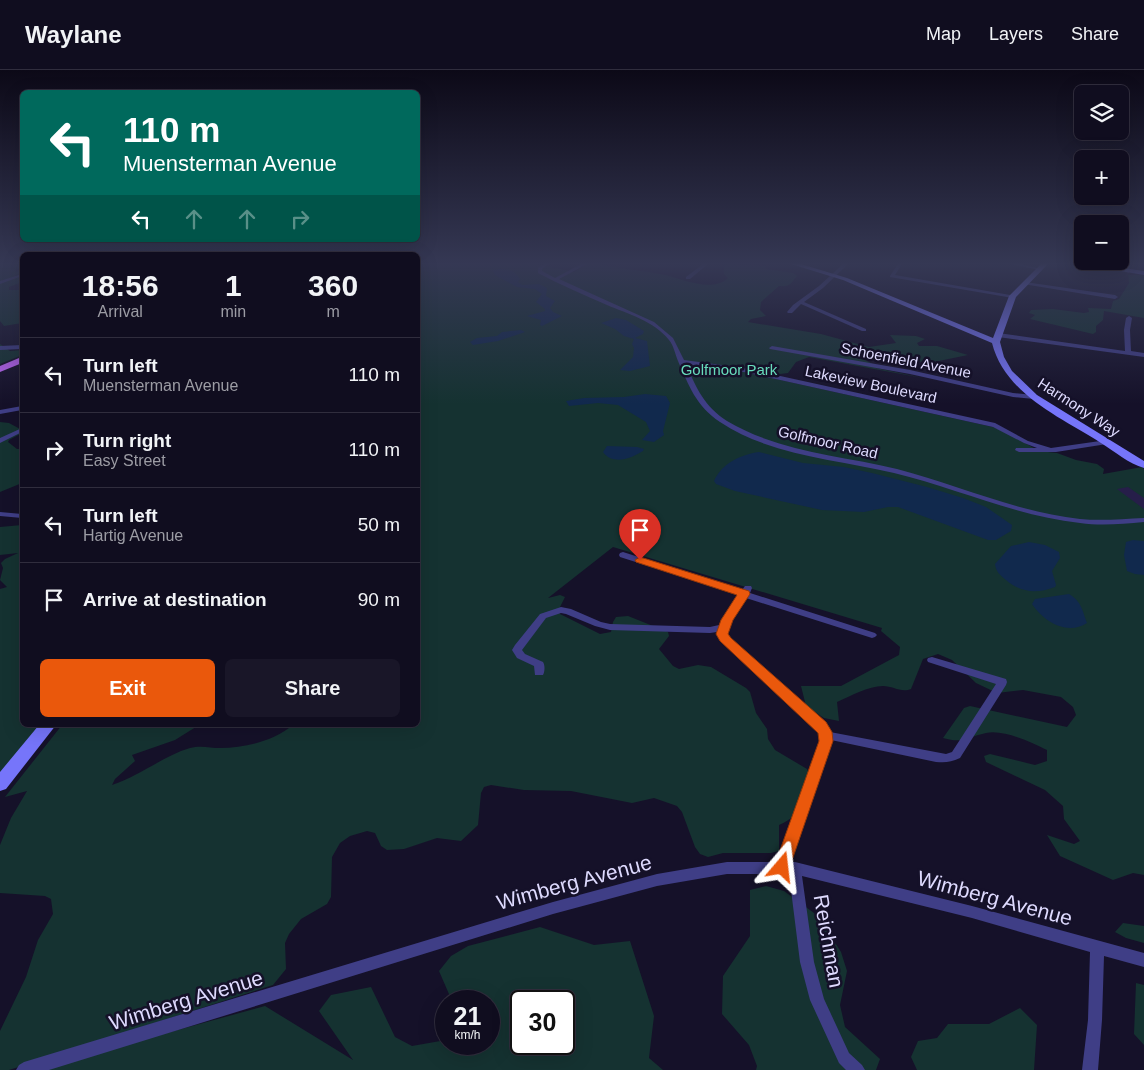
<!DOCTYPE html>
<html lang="en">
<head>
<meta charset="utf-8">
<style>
	body { margin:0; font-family:Helvetica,sans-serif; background:#191628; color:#f1f3f6; height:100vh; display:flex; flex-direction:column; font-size:19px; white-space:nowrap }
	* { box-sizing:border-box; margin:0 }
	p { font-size:16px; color:#9c9ca4 }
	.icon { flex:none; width:28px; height:28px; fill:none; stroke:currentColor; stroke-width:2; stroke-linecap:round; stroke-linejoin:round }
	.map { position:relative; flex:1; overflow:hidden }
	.side { position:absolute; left:20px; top:182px; width:400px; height:475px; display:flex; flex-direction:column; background:#100d1f; border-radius:8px; box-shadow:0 5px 20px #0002,0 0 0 1px #302d3d }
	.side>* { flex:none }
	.guide { position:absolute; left:20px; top:20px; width:400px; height:152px; border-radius:8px; box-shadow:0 5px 20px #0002,0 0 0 1px #302d3d; background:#00695c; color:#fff; overflow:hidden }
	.tools { position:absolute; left:1074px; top:15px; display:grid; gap:10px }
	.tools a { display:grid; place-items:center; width:55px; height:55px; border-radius:8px; background:#100d1f; box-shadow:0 5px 20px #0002,0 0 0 1px #302d3d; font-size:25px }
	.speed { position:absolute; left:435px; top:920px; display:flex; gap:10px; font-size:25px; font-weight:700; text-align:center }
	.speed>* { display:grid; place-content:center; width:65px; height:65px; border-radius:50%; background:#100d1f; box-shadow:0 5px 20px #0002,0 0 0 1px #302d3d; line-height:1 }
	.speed small { font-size:12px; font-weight:400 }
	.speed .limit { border:2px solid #111; border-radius:8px; background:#fff; color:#111 }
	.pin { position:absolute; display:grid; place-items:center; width:42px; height:42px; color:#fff; margin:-51px -21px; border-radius:50% 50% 50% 0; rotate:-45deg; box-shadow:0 0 5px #0007 }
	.pin .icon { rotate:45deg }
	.me { position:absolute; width:55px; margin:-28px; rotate:17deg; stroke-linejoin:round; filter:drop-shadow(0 0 4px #0008) }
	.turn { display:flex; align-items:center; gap:18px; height:105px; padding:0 20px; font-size:22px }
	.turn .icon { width:65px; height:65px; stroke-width:2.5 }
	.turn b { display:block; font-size:35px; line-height:42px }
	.lanes { display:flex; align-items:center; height:48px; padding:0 20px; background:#0003; justify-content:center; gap:25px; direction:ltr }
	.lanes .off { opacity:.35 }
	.eta { display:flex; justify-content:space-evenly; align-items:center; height:85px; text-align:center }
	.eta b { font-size:30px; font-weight:700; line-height:35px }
	.button { display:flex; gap:10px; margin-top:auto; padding:10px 20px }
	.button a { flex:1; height:58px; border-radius:8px; background:#ea580c; color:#fff; font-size:20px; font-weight:700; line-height:58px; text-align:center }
	.button a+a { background:#191628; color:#f1f3f6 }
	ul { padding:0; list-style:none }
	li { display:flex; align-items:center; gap:15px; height:75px; padding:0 20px; border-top:1px solid #302d3d }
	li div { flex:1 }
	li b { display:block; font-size:19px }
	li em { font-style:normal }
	header { display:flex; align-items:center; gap:30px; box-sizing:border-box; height:70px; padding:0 25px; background:#100d1f; border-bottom:1px solid #302d3d }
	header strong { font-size:24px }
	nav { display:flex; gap:28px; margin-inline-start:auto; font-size:18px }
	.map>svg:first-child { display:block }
</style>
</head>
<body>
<header>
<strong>Waylane</strong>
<nav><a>Map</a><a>Layers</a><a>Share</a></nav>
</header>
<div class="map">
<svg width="1144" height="1000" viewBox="0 0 1144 1000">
	<rect width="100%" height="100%" fill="#151129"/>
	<path fill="#153231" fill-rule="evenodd" d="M0,194H22V197L13,201L21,202L13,207L22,208V212L9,217V220H22V253L4,256L0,251Z
		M418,194H535L575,202C579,199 584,195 588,194C596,192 607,196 615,197C632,200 644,201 660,204C679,207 711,224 728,208L724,204V195L727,194L765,196L766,199L793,203L797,206C791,213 791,217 779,216L761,232L760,240L766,246L751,249L748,252L821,264L869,277L896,273L890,265L916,266L925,269L917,273L919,276H937L968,285L929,293L867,284L860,285L858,287L871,293L876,298L923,308L809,287L796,292L788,303L780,304L776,309L993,357L1006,362L1039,381L1057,383L1076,390L1097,394L1104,399L1103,404L1142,397L1144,399V805L1133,803L1113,810L1060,786L1047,765L1074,774L1080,771L1064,749L1063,736L1045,720L986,692L984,686L990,684L1035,695L1047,691V680C1031,672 1003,659 986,663C967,667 964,674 943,668L964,638L970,636L1067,657L1076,645L1073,637L1061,627L1023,620L997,623L976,613L952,590L938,584L923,589L911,619C901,623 893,616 883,616C868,616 851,626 837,632L839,651L824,648L806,636L801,616H841L899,585L900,577L881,561L882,558L613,477L548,528L560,525L565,527L558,541L560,544L600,564L611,562L613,552L616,547L628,546L668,562L669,566L659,579L673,596L679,599L698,595L711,597L746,618L750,622L756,643L767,659L768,669L775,680L807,699L810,705C803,730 804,744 779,755V781L771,783H723L708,787L700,784L695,777L682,742L677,736L654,728L632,733L571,721L524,720L491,715L484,717L481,723L478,755L461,771L437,768L404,779L387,780L381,776L375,763L367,761L350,766L340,773L332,787L331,827L327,834L301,849L289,864L285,873L286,899L273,915L9,1000H0V961L26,907L38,870L53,844L51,829L45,826L0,823V775L11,748L27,721L5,727L62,655H199L175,670L132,685L135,691L115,709L112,715C140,706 163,686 190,678C201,675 210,678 220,678C246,678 273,671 293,655H418Z
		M1128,205H1144V248L1104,241L1103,250L1096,256V262L1093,264L1030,249L1035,245L1029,243L1031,240L1053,239L1084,243L1089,242L1088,238L1111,239L1113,231L1119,229L1129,213Z
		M0,274L10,281L22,280V285L0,294Z
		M0,352L9,353L22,360V363L9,370L8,372L17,379H22V413L0,422Z
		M22,455V655H40L0,704V519L7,517L0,510L3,498L1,493L5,489L18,483L0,485V457Z
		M766,816L784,821L818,846L841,882L847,901L840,935L845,957L880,989L876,1000H756L757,996L749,975L722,944L723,906L750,866V820Z
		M1123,853L1144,856V873L1126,868L1115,862Z
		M540,857L594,875L630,871L654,946L649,988L663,1000H32L265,936L353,990L319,941L331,925L371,917L395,967L412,976L446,970V974H489V931H452L439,901L451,886L468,876ZM521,931H564V974H521Z
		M1136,913L1144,915V975L1134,964Z
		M1020,938L1037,955L1034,1000H917L911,987L918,971L937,968L948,954H989Z"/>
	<path fill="#11294d" d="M498,199C509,199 514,200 520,209L518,212L522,215L539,214L547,218L546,226L555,231L550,238L553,242L562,246L542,256L540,255L541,250L527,246L545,241V239L536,232L542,224L535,219L517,217L495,205L493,200Z
		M616,248L626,250L644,261L643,264L635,268L647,271L650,296L630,301L620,300L633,287L634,278L632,274L634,269L624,266L615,259L601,253Z
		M521,260L525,262L498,271L473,275L470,272L477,268L497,266L502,262Z
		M645,324L666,326L670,333L663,361L664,365L654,372L642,370L650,361L646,352L618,335L598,333L569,336L566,331L584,328L624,327Z
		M607,376L637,377L644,379L643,381C632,388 613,396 603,382Z
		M759,382L803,393L844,397L872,403L927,417L963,428L986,437L1012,455L1011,461L996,470H988L898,437H888L864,442L822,440L735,421L716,414L714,411C722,393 740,385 759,382Z
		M1133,470L1144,471V505L1135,504L1127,501L1124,485L1126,472Z
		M1029,472L1045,475L1059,482L1060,488L1052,501L1056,515L1055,517C1037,524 1021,523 1006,510C1000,505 996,502 995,494L1011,476Z
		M1069,524C1082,532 1082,540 1087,553C1067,566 1043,551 1032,534L1035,529Z"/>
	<path fill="#261e49" d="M1128,417L1144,428V439L1117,419Z"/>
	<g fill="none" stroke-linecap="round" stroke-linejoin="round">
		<path fill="#3f3e86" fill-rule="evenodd" d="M544,194H549L542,199V201L555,208L581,194H587L559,209L654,252L673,268L684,290L744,298L995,353L1028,371L1051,378L1107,370L1111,372L1107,374L1056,382H1019L1015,380L1016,378H1037L1024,373L993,357L744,302L686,294C696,318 705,337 727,351C779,382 840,385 897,399C958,415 1017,442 1080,449C1101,451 1123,449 1144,448V452C1122,454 1101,456 1080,453C1016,446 956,418 894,403C836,389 771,386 720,352C696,336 689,316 678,291C675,284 674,276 669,270C654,251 628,244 607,235C584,225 561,215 538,203V198Z
			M703,194H708L690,209H686V207Z
			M843,194H848L823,218L804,232L866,259V261H862L801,234L792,243H788L787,242L793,235L819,216Z
			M898,194H902L895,205L1016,226L1013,228L890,207V206Z
			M1010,194H1020L1042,199L1040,200Z
			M1125,194H1129V203L1125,202Z
			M22,204V206L0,214V211Z
			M1025,212L1115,225L1118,227L1115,229L1023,214V213Z
			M1129,246L1132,248L1130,260L1131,281L1144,283V287L998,267L995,265L998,263L1125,281L1124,260L1126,248Z
			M22,275V279L0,280V276Z
			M772,276L910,300L1013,323L1034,325L1037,327L1034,329L1013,327L910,304L770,279L769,278Z
			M22,336V340L0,344V340Z
			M22,358V362L0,373V368Z
			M0,442L22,444V448L0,446Z
			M623,482L742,520L745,516H751L752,518L750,523L875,563L877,565L875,567L872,568L746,528L727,558V564L730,569L825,653L830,662L946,684L952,682L996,614L928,592L927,590L928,588L932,587L1006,609L1007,612L1006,615L960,688C951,692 946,693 936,692L831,670L790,792H795L972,836L1144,883V897L1104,886L1102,950L1098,1000H1082L1088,950L1090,882L972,848L802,806L814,892L824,929L849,983L862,995L865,1000H846L839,993L810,930L800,892L789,804H727L657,816L553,844L49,1000H16L19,995L24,992L553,832L657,804L727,792H777L820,671V663L723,573L717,562L710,563L610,560L595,556L566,544L561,543L546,548L522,580L525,584L543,592C545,595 545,601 543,605H535L534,596L517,588L512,580L515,575L540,544L561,537L571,539L601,552L610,554L710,557L719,555L739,525L620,487L619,485L620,483Z"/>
		<path fill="#7675fa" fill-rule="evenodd" d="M791,194H801L847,208L993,268L1009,226L1041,194H1048L1016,227L1000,272L1004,287L1012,301L1037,325L1144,391V398C1129,394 1114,381 1101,373C1060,347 1005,324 992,273L843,210Z
			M1080,194H1096L1144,201V205Z
			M39,655H56L6,719L0,721V702Z"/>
		<path fill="#bf66f9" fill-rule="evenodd" d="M19,288H22V293L0,302V296Z"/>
	</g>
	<linearGradient id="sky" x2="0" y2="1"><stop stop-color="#0c0917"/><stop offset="0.58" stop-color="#353854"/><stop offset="1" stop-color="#353854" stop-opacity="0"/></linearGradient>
	<rect width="1144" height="334" fill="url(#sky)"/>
	<path fill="#ea580c" stroke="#983908" d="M640,487L749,521L750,524L733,550L728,564L731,568L826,652L832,662L833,671L788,802L782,804L776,802L774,797L819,671L818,663L720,571L716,564L721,550L737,525L636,492L635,490Z"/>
	<g text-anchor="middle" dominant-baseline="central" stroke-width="5" stroke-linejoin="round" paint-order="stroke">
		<g font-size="15" fill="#dedafe" stroke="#151129">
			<text transform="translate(906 290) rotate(11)">Schoenfield Avenue</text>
			<text transform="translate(871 314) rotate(12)">Lakeview Boulevard</text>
			<text transform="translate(1079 337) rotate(33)">Harmony Way</text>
			<text transform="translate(828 372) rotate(13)">Golfmoor Road</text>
		</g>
		<g font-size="15" fill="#68dcbc" stroke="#151129">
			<text x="729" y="299">Golfmoor Park</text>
		</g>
		<g font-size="21" fill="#dedafe" stroke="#151129">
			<text transform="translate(574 812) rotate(-15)">Wimberg Avenue</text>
			<text transform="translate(995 828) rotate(15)">Wimberg Avenue</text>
			<text transform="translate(829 871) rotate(80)">Reichman</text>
			<text transform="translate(186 930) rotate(-17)">Wimberg Avenue</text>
		</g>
	</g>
</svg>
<div class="tools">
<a><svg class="icon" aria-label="layers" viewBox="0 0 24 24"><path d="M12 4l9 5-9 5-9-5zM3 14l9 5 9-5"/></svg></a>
<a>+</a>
<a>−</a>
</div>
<div class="speed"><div>21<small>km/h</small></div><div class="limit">30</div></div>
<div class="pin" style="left:640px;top:490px;background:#d93025"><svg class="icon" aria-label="arrive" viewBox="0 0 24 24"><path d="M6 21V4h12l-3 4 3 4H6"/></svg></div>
<svg class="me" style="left:782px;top:797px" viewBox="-20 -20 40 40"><path d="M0-17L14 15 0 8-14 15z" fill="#ea580c" stroke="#fff" stroke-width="4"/></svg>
<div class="guide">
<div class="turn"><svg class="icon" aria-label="left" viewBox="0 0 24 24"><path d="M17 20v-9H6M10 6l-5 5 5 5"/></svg><div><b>110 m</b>Muensterman Avenue</div></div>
<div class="lanes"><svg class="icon" aria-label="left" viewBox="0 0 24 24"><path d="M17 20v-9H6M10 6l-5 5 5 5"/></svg><svg class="icon off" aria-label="ahead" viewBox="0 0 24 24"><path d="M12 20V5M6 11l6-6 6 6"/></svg><svg class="icon off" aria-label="ahead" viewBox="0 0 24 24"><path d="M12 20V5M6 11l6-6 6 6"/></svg><svg class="icon off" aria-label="right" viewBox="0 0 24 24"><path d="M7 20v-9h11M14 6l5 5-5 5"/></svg></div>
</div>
<section class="side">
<div class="eta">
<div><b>18:56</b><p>Arrival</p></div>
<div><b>1</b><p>min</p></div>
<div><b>360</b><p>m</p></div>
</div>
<ul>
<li><svg class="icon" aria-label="left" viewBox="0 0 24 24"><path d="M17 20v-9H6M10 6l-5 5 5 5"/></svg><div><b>Turn left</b><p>Muensterman Avenue</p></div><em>110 m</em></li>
<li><svg class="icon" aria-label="right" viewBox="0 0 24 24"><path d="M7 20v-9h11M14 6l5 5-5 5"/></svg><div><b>Turn right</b><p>Easy Street</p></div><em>110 m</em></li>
<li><svg class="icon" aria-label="left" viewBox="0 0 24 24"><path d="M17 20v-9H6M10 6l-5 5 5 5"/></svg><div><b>Turn left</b><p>Hartig Avenue</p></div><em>50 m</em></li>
<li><svg class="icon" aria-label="arrive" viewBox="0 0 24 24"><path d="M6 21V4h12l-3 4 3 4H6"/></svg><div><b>Arrive at destination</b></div><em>90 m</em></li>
</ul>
<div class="button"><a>Exit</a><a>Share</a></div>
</section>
</div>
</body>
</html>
